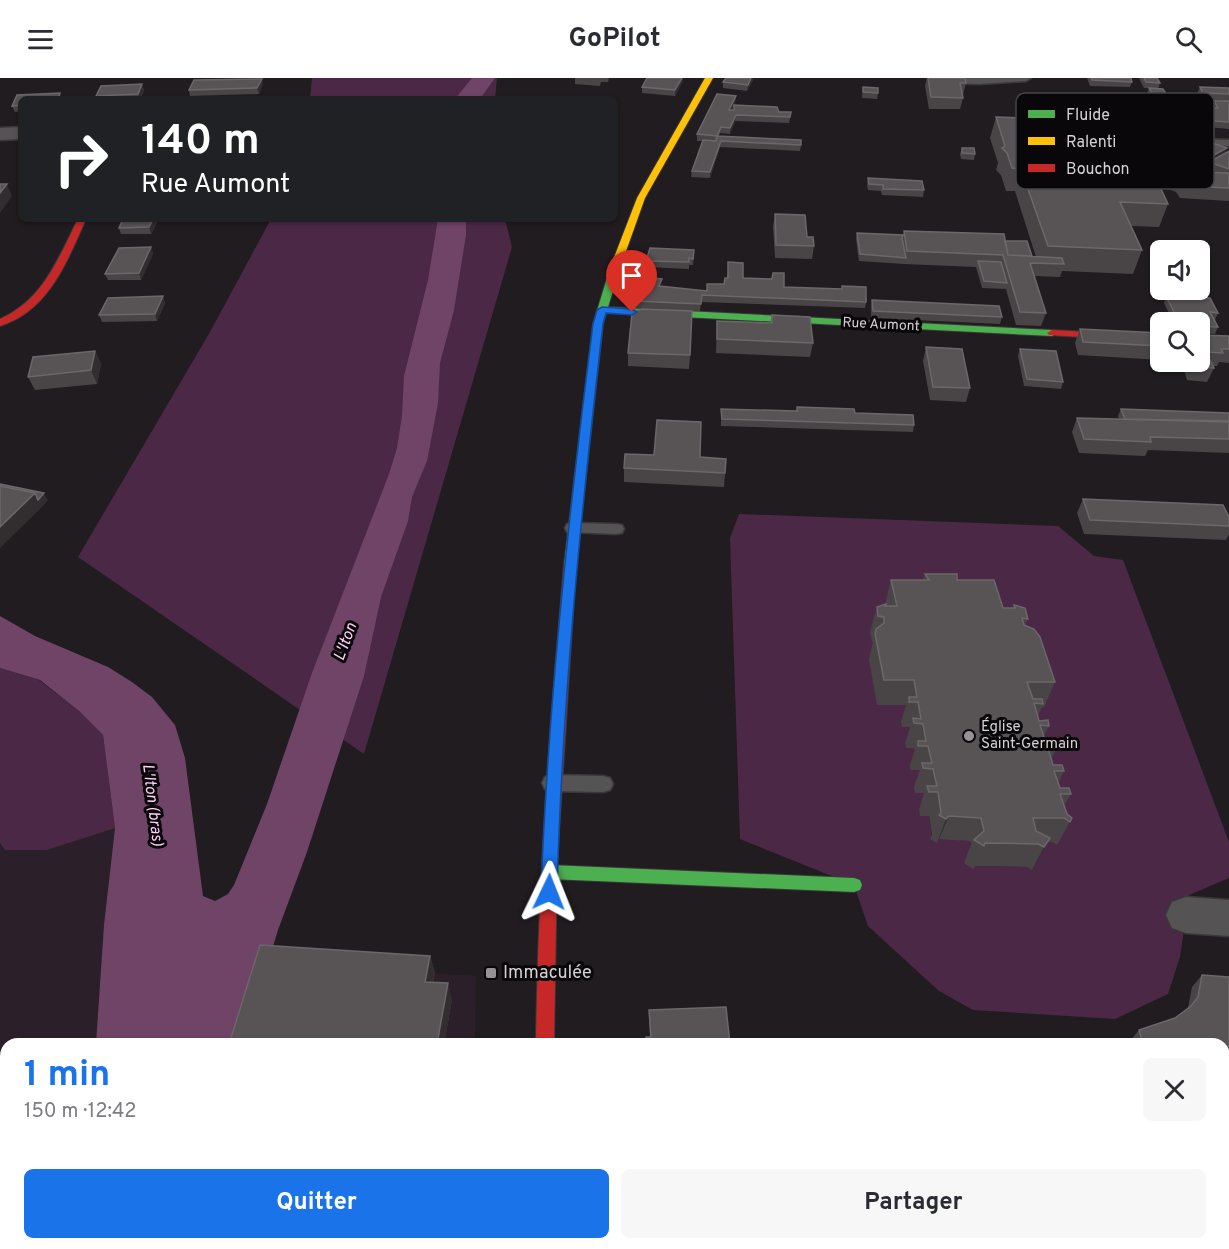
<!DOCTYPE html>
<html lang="fr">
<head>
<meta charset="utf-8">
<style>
	body { margin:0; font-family:Overpass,sans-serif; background:#f7f7f7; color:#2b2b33; height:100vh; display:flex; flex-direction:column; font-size:22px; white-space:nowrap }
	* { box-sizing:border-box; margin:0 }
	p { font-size:20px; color:#7c7c81 }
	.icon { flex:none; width:33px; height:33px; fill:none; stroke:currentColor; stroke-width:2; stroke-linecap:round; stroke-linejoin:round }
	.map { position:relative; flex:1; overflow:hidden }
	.side { position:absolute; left:0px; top:960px; width:1230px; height:212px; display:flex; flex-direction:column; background:#fff; border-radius:18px 18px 0 0; box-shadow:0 2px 4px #0004 }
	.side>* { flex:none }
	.top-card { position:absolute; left:18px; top:18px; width:600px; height:126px; border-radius:9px; box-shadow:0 2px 4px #0004; background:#202124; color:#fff; overflow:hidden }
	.tools { position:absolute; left:1150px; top:162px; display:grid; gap:12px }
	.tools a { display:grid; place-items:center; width:60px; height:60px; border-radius:9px; background:#fff; box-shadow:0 2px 4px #0004; font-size:30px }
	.pin { position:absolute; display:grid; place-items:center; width:51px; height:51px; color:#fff; margin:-62px -26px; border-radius:50% 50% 50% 0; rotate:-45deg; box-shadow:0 0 6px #0007 }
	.pin .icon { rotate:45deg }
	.me { position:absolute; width:66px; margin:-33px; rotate:2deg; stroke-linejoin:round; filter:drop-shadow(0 0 4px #0008) }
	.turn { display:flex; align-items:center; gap:21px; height:126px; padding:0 24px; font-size:27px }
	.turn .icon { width:78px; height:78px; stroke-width:2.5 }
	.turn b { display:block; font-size:42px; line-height:51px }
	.round { display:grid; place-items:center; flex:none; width:63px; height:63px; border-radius:9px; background:#f7f7f7 }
	.head { display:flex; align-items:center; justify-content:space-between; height:102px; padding:0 24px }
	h1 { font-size:36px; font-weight:700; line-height:45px; color:#1a73e8 }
	.button { display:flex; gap:12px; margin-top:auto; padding:12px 24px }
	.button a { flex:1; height:69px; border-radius:9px; background:#1a73e8; color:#fff; font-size:24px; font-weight:700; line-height:69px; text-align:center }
	.button a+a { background:#f7f7f7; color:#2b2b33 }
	header { display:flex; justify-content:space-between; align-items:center; height:78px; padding:0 24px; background:#fff; font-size:27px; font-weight:700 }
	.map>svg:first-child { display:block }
</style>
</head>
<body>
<header><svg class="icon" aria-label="menu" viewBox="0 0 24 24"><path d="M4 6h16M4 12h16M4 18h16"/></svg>GoPilot<svg class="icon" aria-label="search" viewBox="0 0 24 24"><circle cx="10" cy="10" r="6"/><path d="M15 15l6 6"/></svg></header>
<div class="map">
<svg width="1229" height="1171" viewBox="0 0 1229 1171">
	<rect width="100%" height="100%" fill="#211c1f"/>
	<path fill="#2b2029" d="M0,590L111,719L115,750L104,847L99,930L269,884L476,898L475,966H6V1166H509L511,1171H0Z"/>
	<path fill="#4b2946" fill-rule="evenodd" d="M312,0H497L495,21H310Z
		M271,141H505L512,169L364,676L78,479L210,254Z
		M739,436L1058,448L1094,478L1123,482L1229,764V800L1189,817L1180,879L1168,916L1115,941L973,932L939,913L868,848L854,807L740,761L730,460ZM877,564L1044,628L1017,629L1032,792L1026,789L974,788L970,763L932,759L929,738H921L919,732H928L920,692H910V688L918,687L915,671L906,670L905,666L910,649L907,627L877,626Z
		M0,590L39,602L79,633L103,657L115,750L47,772H5L0,765Z"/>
	<path fill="#6f4467" d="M472,0H495L480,21H455Z
		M438,141H466V157L454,232L440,285L438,325L427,383L412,419L408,443L381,519L364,598L307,774L278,852L244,966H96L104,847L115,750L103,657L79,633L40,602L0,590V538L35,558L108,589L132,604L152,619L175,647L185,680L203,818L215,823L228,816L234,807L267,726L312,595L389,396L397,370L402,338L404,298L428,202Z
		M90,1166H220V1171H90Z"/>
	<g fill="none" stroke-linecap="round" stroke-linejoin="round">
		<g stroke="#3b373a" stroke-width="3">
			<path id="lane" d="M938,0H1031L1026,3L980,6L941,5L938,4Z
				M1116,58L1229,62V68L1118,64L1115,67L1130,105L1125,108L1120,105L1104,66Z
				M573,445L616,446L622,447L624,451L622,455L616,456L567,454L565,450L567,446Z
				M552,697L603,698L610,700L613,706L610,712L603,714L552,713L545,711L542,705L545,699Z
				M103,1166H150L148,1171H101Z"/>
		</g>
		<g stroke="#3b373a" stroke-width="3">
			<path id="street" d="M21,49V61L0,62V50Z
				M1186,819L1229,822V858L1186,855L1172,850L1166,837L1172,824Z"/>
		</g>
		<g stroke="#3b373a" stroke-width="2">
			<path id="fast" d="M615,187L620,190L608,229L1052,252L1057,255L1052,258L606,235L603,246L576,487L570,491L564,487L593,246L610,190Z
				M550,787L854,800L860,802L862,807L860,812L854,814L550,801L544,799L542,794L544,789Z"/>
		</g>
		<g stroke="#3b373a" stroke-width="2">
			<path id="slow" d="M705,0H713L645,120L620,190L612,192L610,190L637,120Z"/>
		</g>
		<g stroke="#3b373a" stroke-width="2">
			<path id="jam" d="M78,141H86C67,183 49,233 0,248V241C43,222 58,181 78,141Z
				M1052,252L1161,258V264L1049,257L1047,255Z
				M570,483L576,487L557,786L554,966H536C538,806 550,647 564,487Z
				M550,1166H570L571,1171H551Z"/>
		</g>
		<use href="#lane" fill="#565355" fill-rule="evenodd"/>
		<use href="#street" fill="#565355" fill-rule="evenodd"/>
		<use href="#fast" fill="#4caf50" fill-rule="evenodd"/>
		<use href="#slow" fill="#ffc107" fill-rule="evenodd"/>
		<use href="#jam" fill="#c62828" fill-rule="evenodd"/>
	</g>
	<path fill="#494547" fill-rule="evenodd" d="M575,0H609L608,4H601L600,8L575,6Z
		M647,0H683V3L675,18L642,15V9Z
		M726,0H754L747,13L723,10V4Z
		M927,0H965L966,5L963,17L962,16L963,20L960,31H929L925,8Z
		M1087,0H1131L1132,4L1130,9L1090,8Z
		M1139,0H1157L1160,5L1158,11L1166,16L1165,19L1190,24L1187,30L1111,27V30L1110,36L1098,35L1096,22L1098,16L1109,20L1110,16L1148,18L1147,16L1149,10L1158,11L1144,10Z
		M142,6L144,12L140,21H97L96,18Z
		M263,6L259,16L190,18L189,12Z
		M863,9L878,15L877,21L862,20Z
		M1200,9L1229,10V51L1185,47L1180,39L1183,33H1188L1190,29L1212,30V27L1199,26L1195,21Z
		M60,15L62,21H21V33L15,34L12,28L17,17Z
		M736,18L735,24L732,32L791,34L789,45L735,43L730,56L720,55L719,58L801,67L800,73L720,69L710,100L691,99L692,93L703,63H697V56Z
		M996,39L1089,62L1082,85L1063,84L1067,92L1132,95L1129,89L1133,76L1155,78L1157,74L1155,73L1159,61L1225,75L1229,73V123L1180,120L1176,114L1159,107L1168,126L1159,149L1131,148L1142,172L1133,196L1062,193L1060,199L1035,198L1046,235L1041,248L1016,247L1006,211L982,210L976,189L904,186L859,183L856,161L857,155L903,157L904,153L1005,163L1032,178L1036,179L1015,113H1006L1001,97L996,92L998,85L990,60ZM1206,91L1219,95L1200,94Z
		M962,70L975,76L974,82L961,81L960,76Z
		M868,100L924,112L923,119L882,117L881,113L868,112L867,107Z
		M775,136L807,159L814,168L812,181L775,180L773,149Z
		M123,141H159L151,156H121L119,150Z
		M151,169L153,176L141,202H108L105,196Z
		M694,172L693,187H689V191L646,189V183Z
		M728,184L743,200L784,209L867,220L865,230L701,224L700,233L635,230V223L661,209L707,213L724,206L727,200Z
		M163,218L165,225L157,243L102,244L99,237Z
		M1166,218L1218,235L1215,242H1214L1218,249L1215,256L1200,255V244H1173L1164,225Z
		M872,222L1002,239L1000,246L871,240V229Z
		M772,237L813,265L810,279L716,275L717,243L771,245Z
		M1080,251L1161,255V282L1078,277L1075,265Z
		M1200,257L1229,258V285L1219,284L1217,288H1213L1214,290L1207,304L1187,302L1184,292H1167L1163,284H1200Z
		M926,269L970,310L966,324L930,322L923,283Z
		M1020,271L1063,304L1061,311L1024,308L1018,278Z
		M95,273L101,286L97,306L35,312L28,299Z
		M628,275L690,277L689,291L628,288Z
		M721,331L914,347L913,354L721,348Z
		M1121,331L1229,335V375L1148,372L1145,378L1079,375L1072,354L1077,340L1119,341L1118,338Z
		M624,390L725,395L724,409L624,404Z
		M1083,421L1229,439V456L1226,462L1084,456L1077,435Z
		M925,496L957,502L1003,530H1013L1014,527L1028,541L1025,547L1055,604L1044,629H1042L1038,638L1039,643L1049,648L1044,658L1046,665L1056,671L1051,681L1053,687L1064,693L1058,705L1060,710L1071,716L1064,728L1067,736L1072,740L1057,767L1052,764H1048L1032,792L1026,789L975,788L973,791L964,785L971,767L970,763L939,761L937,765L930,761L932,757L929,738H920L919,732L924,715H915L914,709L920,692H910V687L915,671L906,670L905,665L910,649H902L901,644L906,627H877L869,581L873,564H872L870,554L877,529L885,527L891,502H923Z
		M430,878L435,895L433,905L452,922L444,966H232L230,963Z
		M1202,897L1224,966H1131L1130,963L1139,952L1175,940L1188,930L1192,909Z
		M649,932L730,966H646V959H650L649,944Z"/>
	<path fill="#322e30" d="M682,0H683V3L675,18V12Z
		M751,0H754L747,13L748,7Z
		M262,1L263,6L259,16L257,10Z
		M142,6L144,12L139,21L138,16Z
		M60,15L62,21H58Z
		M736,18L735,24L729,38V32Z
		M736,37L735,43L730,56V50Z
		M721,63L720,69L710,100V94Z
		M1227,70L1222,82L1209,84L1206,91L1198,95L1203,83Z
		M7,106L12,118L0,135V115Z
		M153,141H159L151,156L149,149Z
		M151,169L153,176L141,202L139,195Z
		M163,218L165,225L157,243L155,236Z
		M95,273L101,286L97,306L91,292Z
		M35,415H44L48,422L42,429L0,470V449Z
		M949,738L939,761L937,765L946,741Z
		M1050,760L1037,784L1032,792L1044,769Z
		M430,878L435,895L429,921L425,904Z
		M448,905L452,922L444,966H437Z
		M1229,996V999L1224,1003V999Z"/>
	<path fill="#585456" stroke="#6b676a" stroke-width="1.5" d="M647,0H682L675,12L642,9Z
		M726,0H751L748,7L723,4Z
		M928,0H965L966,5H960L963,20L931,19Z
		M1091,0H1131L1132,4L1092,2Z
		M1144,0H1157L1160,5L1146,4Z
		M262,1L257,10L189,12L194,2Z
		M142,6L138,16L96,18L101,8Z
		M863,9L878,10V15L863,14Z
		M1200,9L1229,10V16L1203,15Z
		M1149,10L1163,11L1166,16L1152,15Z
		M60,15L58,21H21V27L12,28L17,17Z
		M717,16L736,18L729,32H734V27L777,29L779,34H791L790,39L736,37L730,50L721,49L717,58L697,56Z
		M1214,23H1229V44L1187,41L1183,33H1192L1190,29L1218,30Z
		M996,39L1080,42L1089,62L1054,61L1067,92L1154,96L1168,126L1120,124L1142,172L1048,168L1021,91L1012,90L1007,75L1002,70L1005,68Z
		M1171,55L1177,57L1183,55L1227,70L1203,83L1159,67L1165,63L1159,61Z
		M717,58L801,62V67L721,63L710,94L692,93L703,62L716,63Z
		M962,70H974L975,76L962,75Z
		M1229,73V91L1209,84Z
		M1133,76L1152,77L1197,94L1229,95V110L1184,108L1181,101L1136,84Z
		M868,100L922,103L924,112L883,111V107L869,106Z
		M0,106H7L0,115Z
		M775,136L805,137L807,159H813L814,168L776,167Z
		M123,141H153L149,149L119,150Z
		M904,153L1004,156L1008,177L1062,180L1064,186L1030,185L1046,235L1020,234L1003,177L907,173Z
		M857,155L903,157L902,160L906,180L860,176Z
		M1005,163H1027L1032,178L1008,177Z
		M151,169L139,195L105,196L119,170Z
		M650,170L694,172L693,181L689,180V184L646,183Z
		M978,183L1001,184L1007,205L984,203Z
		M728,184L743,185V200L772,201L773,195H784V209L842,211V208L866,209V224L702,217L701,226L635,223L641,199L662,201L659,208L707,213V206H724L725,200H728Z
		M163,218L155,236L99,237L108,220Z
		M1166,218L1210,220L1218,235L1210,234L1218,249L1200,248V244H1179Z
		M872,222L999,228L1002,239L873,233Z
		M642,231L692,233L690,277L628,275L632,235Z
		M772,237L810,239L813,265L717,261V243L772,245Z
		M1080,251L1161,255V268L1083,264Z
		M1200,257L1229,258V271H1221L1223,275L1206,274L1214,290L1193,289L1192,284H1200Z
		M926,269L962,271L970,310L933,309Z
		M1020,271L1056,273L1063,304L1027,301Z
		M95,273L91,292L28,299L33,279Z
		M797,329L854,331L855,335L913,337L914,347L722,341L721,331L797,333Z
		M1121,331L1229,335V343L1125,341Z
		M1077,340L1229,344V361L1150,359L1151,364L1084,361Z
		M657,342L701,344L700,379L726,381L725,395L624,390L625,376L654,377Z
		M0,406L44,415L38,422L35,415L0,408Z
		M0,408L35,415L0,449Z
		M1083,421L1223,427L1229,439V448L1090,442Z
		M925,496H957V502H994L1003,530H1015L1014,527L1025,530L1028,541L1022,540L1024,547L1034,551L1040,559L1055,604H1027L1033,621H1042L1043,626L1034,625L1039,643L1048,642L1049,648L1040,647L1046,665H1054L1056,671L1048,670L1053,687H1062L1064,693H1054L1060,710H1069L1071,716H1060L1067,736L1072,740L1070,744L1064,740H1033L1036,753L1050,760L1044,769L1038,766L985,765L984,768L974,762L984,753L981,740L949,738L946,741L939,737L941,735L938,714H929L927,708H937L933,691L923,690L922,685H932L928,668H918V663H926L923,646L914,645L913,640L921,641L918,624H909V619H917L914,602H884L875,556L876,551L884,545V539L878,538L877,529L886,526L885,528H897L891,502H929Z
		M260,867L430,878L425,904L448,905L437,966H331L295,963V966H238V963H230Z
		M1202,897L1229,899V996L1224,999V966H1143L1139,952L1175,940L1191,928L1198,919Z
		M726,929L730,966H646V959H651L649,932Z
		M474,1166H510L511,1171H475Z
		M697,1166H833V1171H697Z"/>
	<path fill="#1a73e8" stroke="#114b97" stroke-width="1.5" d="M602,229L632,231L637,234L632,237L606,235L603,246C581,435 562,624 557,814L554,819L549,821L543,819L541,814C548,624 569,435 593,246L597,232Z"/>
	<g fill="#969295" stroke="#090709" stroke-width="2">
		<circle cx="969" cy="658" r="6"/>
		<rect x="485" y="889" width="12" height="12" rx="3"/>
	</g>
	<g text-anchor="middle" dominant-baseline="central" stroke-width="6" stroke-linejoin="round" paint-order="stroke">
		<g font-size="14" fill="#d5d1d4" stroke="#090709">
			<text transform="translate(881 247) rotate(3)">Rue Aumont</text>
		</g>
		<g font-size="15" fill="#d5d1d4" stroke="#090709" text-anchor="start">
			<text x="981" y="649">Église<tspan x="981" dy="17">Saint-Germain</tspan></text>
		</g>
		<g font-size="16" font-style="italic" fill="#fdd0f4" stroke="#090709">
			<text transform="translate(346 564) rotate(-70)">L'Iton</text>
			<text transform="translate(152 727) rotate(83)">L'Iton (bras)</text>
		</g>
		<g font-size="18" fill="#d5d1d4" stroke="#090709" text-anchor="start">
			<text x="503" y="895">Immaculée</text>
		</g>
	</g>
	<rect x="1016" y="15" width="198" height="96" rx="9" fill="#090709" stroke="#464446" stroke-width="1.5"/>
	<rect x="1028" y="32" width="27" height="8" fill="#4caf50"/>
	<rect x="1028" y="59" width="27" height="8" fill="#ffc107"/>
	<rect x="1028" y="86" width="27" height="8" fill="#c62828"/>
	<g font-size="16" fill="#d5d1d4">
		<text x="1066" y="42">Fluide</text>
		<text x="1066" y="69">Ralenti</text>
		<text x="1066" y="96">Bouchon</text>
	</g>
</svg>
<div class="tools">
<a><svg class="icon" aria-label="sound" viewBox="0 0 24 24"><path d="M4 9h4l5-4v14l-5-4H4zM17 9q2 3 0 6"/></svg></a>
<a><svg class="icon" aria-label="search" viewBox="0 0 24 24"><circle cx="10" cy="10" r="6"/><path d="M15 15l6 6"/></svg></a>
</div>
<div class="pin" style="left:632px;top:234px;background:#d93025"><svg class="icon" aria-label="arrive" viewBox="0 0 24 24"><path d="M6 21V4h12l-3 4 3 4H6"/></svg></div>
<svg class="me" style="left:549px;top:814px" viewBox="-20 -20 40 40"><path d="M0-17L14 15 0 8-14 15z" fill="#1a73e8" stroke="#fff" stroke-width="4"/></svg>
<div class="top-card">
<div class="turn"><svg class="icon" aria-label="right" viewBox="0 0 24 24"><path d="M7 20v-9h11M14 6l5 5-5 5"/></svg><div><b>140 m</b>Rue Aumont</div></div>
</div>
<section class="side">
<div class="head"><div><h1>1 min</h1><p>150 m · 12:42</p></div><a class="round"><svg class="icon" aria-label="close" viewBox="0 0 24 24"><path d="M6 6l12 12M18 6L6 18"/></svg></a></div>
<div class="button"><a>Quitter</a><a>Partager</a></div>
</section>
</div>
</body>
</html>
